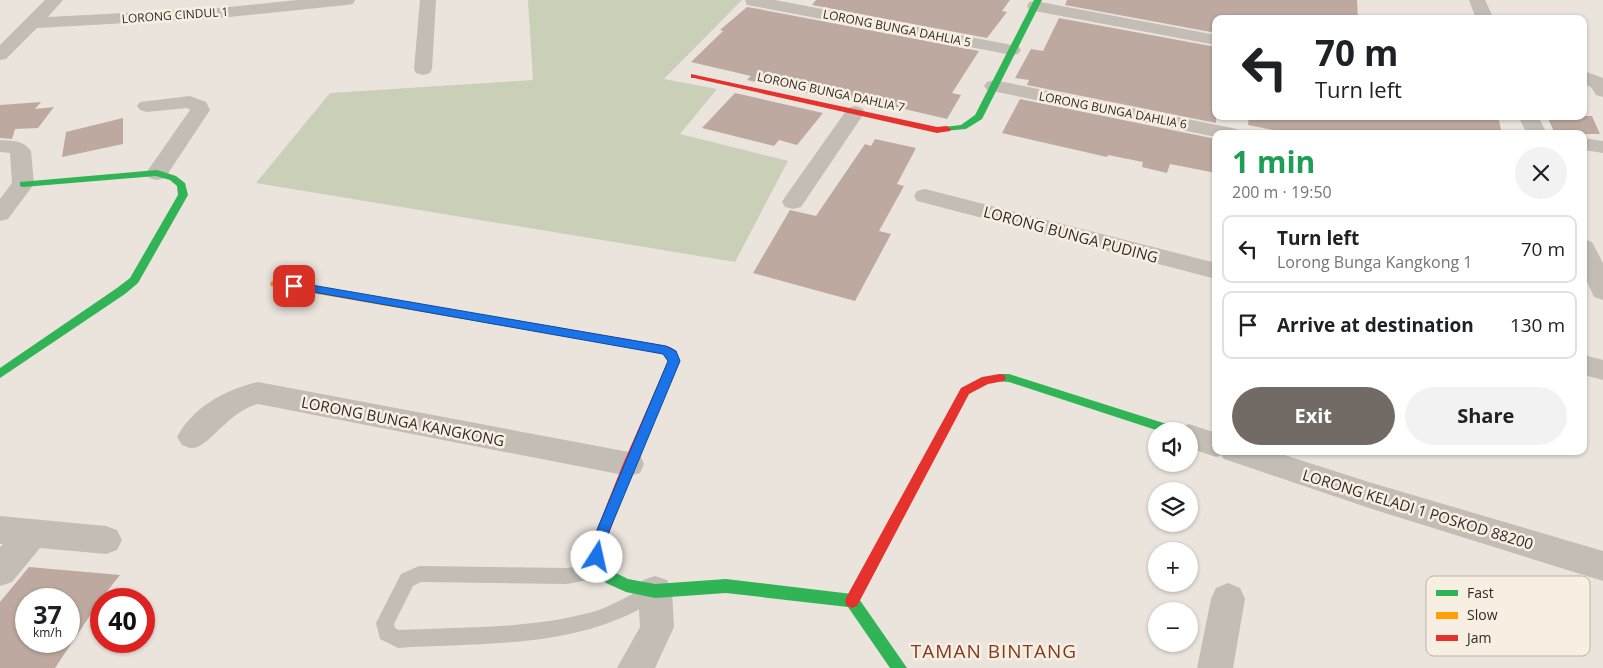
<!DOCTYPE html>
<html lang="en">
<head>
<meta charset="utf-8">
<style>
	body { margin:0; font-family:"Open Sans",sans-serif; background:#f2f2f2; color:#202124; height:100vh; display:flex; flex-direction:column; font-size:19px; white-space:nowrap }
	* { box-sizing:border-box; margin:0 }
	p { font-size:16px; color:#757577 }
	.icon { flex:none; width:28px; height:28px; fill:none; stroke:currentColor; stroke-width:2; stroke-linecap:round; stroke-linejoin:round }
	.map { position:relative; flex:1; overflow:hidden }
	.details { position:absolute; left:1212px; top:130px; width:375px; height:325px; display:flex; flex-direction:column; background:#fff; border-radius:10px; box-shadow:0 1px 4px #0004 }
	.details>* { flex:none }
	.hud { position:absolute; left:1212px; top:15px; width:375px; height:105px; border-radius:10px; box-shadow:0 1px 4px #0004; background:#fff; color:#202124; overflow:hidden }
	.buttons { position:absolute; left:1148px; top:422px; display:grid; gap:10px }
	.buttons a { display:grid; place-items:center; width:50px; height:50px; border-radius:50%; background:#fff; box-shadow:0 1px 4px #0004; font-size:25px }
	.speed { position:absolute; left:15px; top:588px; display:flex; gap:10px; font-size:25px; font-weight:700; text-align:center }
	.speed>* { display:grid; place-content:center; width:65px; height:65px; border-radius:50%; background:#fff; box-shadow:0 1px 4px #0004; line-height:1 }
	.speed small { font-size:12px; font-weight:400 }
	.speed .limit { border:8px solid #d22; background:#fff; color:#111 }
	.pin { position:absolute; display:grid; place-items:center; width:42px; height:42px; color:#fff; margin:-21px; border-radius:10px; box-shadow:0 2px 8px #0006 }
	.me { position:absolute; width:55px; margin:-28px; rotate:10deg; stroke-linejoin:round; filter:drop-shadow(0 0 4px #0008) }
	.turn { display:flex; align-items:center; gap:18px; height:105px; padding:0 20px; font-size:22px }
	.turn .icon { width:65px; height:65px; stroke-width:2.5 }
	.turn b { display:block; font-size:35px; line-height:42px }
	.round { display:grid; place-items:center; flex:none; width:52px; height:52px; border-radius:26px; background:#f2f2f2 }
	.headline { display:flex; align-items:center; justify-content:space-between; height:85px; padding:0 20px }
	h1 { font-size:30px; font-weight:700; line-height:38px; color:#1e9e55 }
	.primary-button { display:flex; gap:10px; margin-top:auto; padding:10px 20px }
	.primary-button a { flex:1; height:58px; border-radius:30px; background:#726b65; color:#fff; font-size:20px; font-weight:700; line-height:58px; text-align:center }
	.primary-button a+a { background:#f2f2f2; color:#202124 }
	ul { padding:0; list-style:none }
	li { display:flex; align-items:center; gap:15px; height:68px; margin:0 10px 8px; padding:0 10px; border:2px solid #e0e0e0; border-radius:10px }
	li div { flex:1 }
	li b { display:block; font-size:19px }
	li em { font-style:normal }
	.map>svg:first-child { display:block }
</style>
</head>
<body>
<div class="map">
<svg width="1603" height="668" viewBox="0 0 1603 668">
	<rect width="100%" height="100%" fill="#eae4dd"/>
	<path fill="#cacfb7" d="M528,0H742L664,79L717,89L680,134L788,161L735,262L256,183L330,93L533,80Z"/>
	<path fill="#bda99f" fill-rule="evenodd" d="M816,0H1010L1002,11L1007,12L987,38L812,5Z
		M1067,0H1357L1358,19H1216V33L1065,5Z
		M747,7L753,8L979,51L952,93L961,95L947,119L883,104L837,95L833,99L747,80L751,76L691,62L723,31L720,30Z
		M1059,18L1216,47V123L1027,85L1029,80L1015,78L1031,49L1043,51Z
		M735,93L823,113L797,145L779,140L774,146L702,128Z
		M1020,99L1216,139V173L1170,164L1167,173L1142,167L1143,162L1108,155L1107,157L1002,133Z
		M41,102L35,109L54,107L38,128L15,129L12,139L0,138V105Z
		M1249,116H1498L1502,134H1294L1248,125Z
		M1547,116H1592L1600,134H1555Z
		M123,118V144L62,157L66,132Z
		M875,139L916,148L897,184L904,186L879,231L891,234L855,301L753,273L790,210L816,216L865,144L871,146Z
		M29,567L120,575L101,599L55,668H0V602ZM26,599H69V641H26Z"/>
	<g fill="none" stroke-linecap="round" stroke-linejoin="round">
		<path fill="#c3bdb6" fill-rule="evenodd" d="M602,562L608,564L611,570L608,576L567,584L421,582L413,586L394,624L395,628L399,630C464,627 533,629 596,611C614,605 630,594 648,587L654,589L657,595C653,603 644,606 636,611C564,648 477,643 398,648L380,639L376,623L401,574L419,566L567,568Z"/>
		<path fill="#c3bdb6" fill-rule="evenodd" d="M45,0H63L48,17L219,8L297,0H355L353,4L347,5L219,18L37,28L6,59L0,60V45Z
			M420,0H436L432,69L430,73L423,75L416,73L414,69Z
			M745,0H775L1012,45L1018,46L1021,50L1018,54L1012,55L753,6L747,5Z
			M1469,0H1485L1494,19H1476Z
			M1035,1L1216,35V45L1029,10L1027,6L1029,2Z
			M1584,71L1603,78V97L1596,95L1591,87L1584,84Z
			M994,80L1232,128L1239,130L1242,134H1216V137L987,90L984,86L987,82Z
			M190,96L206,102L210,110L165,178L157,180L149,178L146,173L190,110L187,108L147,112L140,110L137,106L140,102Z
			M855,106L862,108L865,112L801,207L793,209L785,207L782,202L785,197L848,108Z
			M1518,116H1538L1547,134H1527Z
			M1584,138L1603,141V153L1584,150Z
			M0,140C13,141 23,140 31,151L34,184L8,219L0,221V199L12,183L10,153L0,152Z
			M925,189L1216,263V279L917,201L914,196L917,191Z
			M1584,239L1592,242L1603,263V300L1594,297L1584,275Z
			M1584,355L1603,360V380L1584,375Z
			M258,382L629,452L640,455L644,464L640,473L629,476L258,404C230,410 209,447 193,448C190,449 185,446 182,445L177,437C193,407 226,389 258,382Z
			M1189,424L1216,433V451H1272L1372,483L1603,551V581L1372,509L1224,459L1221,455L1216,457L1189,448V431H1177L1179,428Z
			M0,516L106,526L117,530L122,540L117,550L106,554L40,548L12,582L0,586V547L3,544H0Z
			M655,576L667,580L672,591L674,627L655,668H617L640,627L638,591L643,580Z
			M1228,583L1240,588L1245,599L1233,668H1197L1211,599L1216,588Z"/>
		<path fill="#30b455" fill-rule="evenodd" d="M1034,0H1042L982,119L966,129L944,131V127L961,125L975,115Z
			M157,170L176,176L185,183L188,195L138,283L125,294L0,378V368L117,288L130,278L178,195L177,186L170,180L156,176L23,187L20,186V182Z
			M1000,374H1009L1173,426L1177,428L1179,431H1159L1009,382L996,381L994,378L996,375Z
			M602,563L607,564L616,573L628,579L655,584L726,579L852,594L857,596L907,668H890L848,607L726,593L655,598L626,592L606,583L595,569L597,564Z"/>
		<path fill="#ff9f0a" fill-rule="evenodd" d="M275,279L626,339L632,343L626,347L271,286L270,283Z"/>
		<path fill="#e5322d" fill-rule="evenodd" d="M691,74L937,127L947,126L951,129L950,131L937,133L694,78H691Z
			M626,339L670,347L676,351L680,361L635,464L605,544L604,557L609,569L607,574L602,575L597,574L590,557L591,544L623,464L668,361L667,356L663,354L622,346L620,343Z
			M1000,374L1004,375L1006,378L1004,381L988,384L969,394L857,606L852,608L847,606L845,601L847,596L961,388L982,377Z"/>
	</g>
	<path fill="#1a73e8" stroke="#114b97" d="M294,282L666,346L676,351L680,361L610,529L605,544L602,561L597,563L592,561L590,557L591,544L668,361L663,354L290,288L288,286L290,283Z"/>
	<g text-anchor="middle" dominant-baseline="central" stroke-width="5" stroke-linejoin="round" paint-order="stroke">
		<g font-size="12" fill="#322a25" stroke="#f8efe3">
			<text transform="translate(175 15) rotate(-4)">LORONG CINDUL 1</text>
			<text transform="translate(897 28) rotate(11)">LORONG BUNGA DAHLIA 5</text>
			<text transform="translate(831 92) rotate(12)">LORONG BUNGA DAHLIA 7</text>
			<text transform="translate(1113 110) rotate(11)">LORONG BUNGA DAHLIA 6</text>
		</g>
		<g font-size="15" fill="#322a25" stroke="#f8efe3">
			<text transform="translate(1071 234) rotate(15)">LORONG BUNGA PUDING</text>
			<text transform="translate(403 421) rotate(11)">LORONG BUNGA KANGKONG</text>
			<text transform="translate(1418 509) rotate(17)">LORONG KELADI 1 POSKOD 88200</text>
		</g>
		<g font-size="19" letter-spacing="1" fill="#7e3c21" stroke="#f8efe3">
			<text x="994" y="651">TAMAN BINTANG</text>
		</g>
	</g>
	<rect x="1426" y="576" width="164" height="80" rx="8" fill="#f8efe3" stroke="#bdb4aa" stroke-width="1"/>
	<rect x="1436" y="590" width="22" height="6" fill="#30b455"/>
	<rect x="1436" y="612" width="22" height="7" fill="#ff9f0a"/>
	<rect x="1436" y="635" width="22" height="6" fill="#e5322d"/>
	<g font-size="14" fill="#322a25">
		<text x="1467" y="598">Fast</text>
		<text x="1467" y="620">Slow</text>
		<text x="1467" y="643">Jam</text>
	</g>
</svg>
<div class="buttons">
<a><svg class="icon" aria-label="sound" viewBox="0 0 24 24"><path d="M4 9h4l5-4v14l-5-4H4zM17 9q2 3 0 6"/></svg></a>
<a><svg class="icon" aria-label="layers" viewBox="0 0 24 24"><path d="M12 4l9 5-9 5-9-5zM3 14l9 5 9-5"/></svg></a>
<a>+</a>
<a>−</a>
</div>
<div class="speed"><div>37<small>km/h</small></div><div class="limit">40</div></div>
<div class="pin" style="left:294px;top:286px;background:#d93025"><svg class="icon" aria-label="arrive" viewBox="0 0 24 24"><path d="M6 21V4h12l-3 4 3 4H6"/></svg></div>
<svg class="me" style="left:597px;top:557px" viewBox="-20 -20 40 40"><circle r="19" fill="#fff"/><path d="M0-13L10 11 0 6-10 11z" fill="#1a73e8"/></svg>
<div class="hud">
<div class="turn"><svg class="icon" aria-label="left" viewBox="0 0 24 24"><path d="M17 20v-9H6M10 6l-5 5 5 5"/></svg><div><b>70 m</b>Turn left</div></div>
</div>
<section class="details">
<div class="headline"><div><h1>1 min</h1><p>200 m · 19:50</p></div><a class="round"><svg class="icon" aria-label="close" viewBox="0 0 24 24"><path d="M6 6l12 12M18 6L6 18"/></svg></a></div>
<ul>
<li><svg class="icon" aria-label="left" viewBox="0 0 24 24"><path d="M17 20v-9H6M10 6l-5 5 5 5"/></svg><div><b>Turn left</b><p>Lorong Bunga Kangkong 1</p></div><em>70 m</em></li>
<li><svg class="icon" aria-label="arrive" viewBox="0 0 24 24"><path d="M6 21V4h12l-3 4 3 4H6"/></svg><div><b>Arrive at destination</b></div><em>130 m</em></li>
</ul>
<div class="primary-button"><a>Exit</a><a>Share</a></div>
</section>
</div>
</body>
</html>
